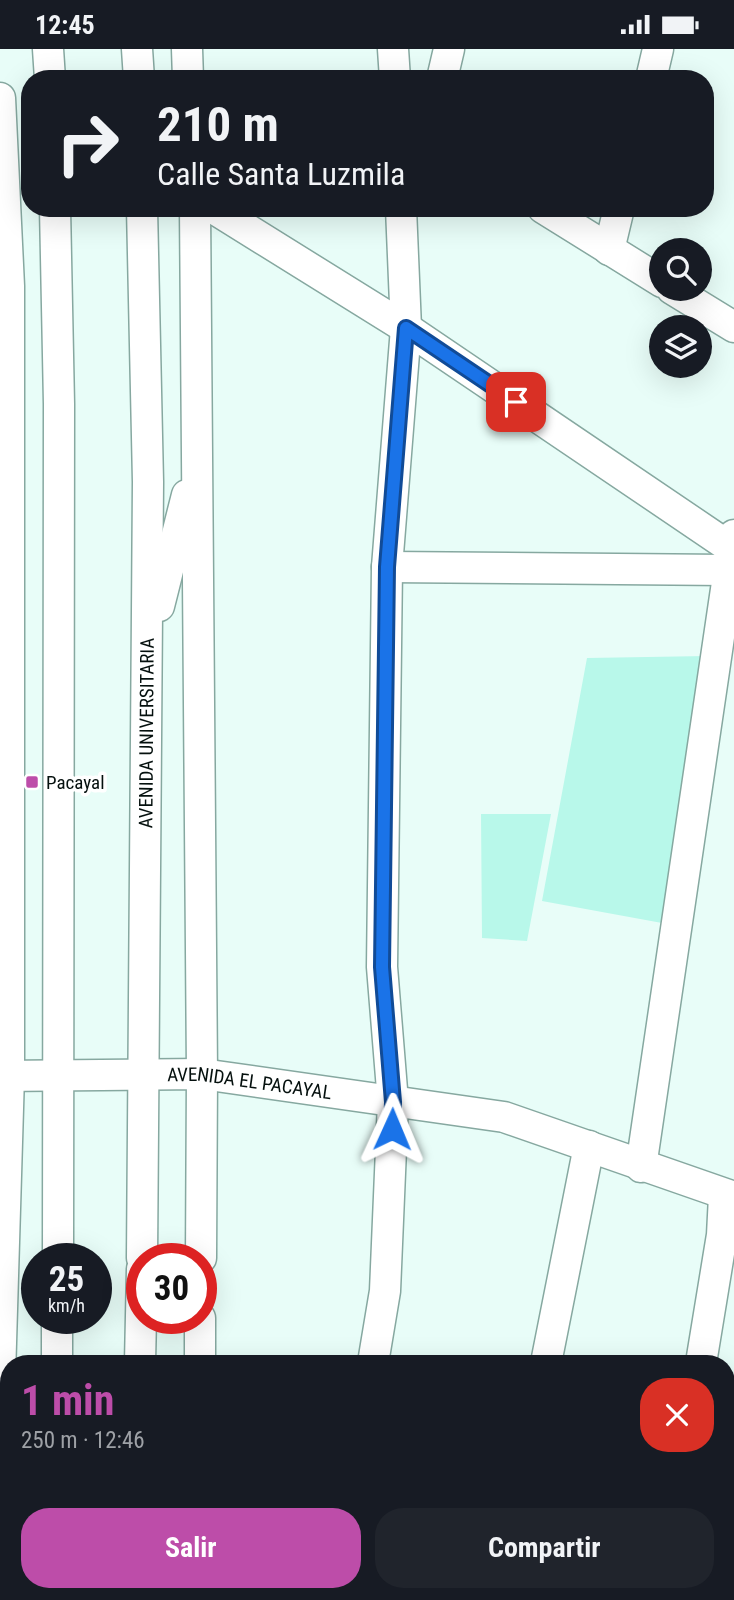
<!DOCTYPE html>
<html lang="es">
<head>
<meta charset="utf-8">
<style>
	body { margin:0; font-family:"Roboto Condensed",sans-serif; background:#20242c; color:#f1f3f6; height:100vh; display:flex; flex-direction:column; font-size:26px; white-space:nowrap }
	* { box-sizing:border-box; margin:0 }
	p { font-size:23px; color:#9ea1a6 }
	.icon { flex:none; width:38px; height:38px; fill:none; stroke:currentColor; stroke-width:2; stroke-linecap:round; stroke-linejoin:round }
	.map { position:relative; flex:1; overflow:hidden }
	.side { position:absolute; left:0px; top:1306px; width:735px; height:247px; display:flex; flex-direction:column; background:#171b24; border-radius:28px 28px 0 0; box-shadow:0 7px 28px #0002 }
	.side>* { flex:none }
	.banner { position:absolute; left:21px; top:21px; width:693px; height:147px; border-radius:28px; box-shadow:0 7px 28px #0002; background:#171b24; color:#f1f3f6; overflow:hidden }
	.tools { position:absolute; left:649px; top:189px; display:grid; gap:14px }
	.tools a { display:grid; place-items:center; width:63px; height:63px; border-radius:50%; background:#171b24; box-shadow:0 7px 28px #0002; font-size:35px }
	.speed { position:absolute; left:21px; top:1194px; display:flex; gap:14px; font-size:35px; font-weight:700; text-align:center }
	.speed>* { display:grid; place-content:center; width:91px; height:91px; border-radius:50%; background:#171b24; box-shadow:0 7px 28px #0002; line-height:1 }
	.speed small { font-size:18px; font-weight:400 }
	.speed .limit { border:10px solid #d22; background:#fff; color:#111 }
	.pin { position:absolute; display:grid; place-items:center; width:60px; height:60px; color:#fff; margin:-30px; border-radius:14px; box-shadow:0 4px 10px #0006 }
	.me { position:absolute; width:77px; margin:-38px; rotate:1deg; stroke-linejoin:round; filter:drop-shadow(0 0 5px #0008) }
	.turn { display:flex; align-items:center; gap:24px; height:147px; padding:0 21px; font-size:32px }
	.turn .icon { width:91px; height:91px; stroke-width:2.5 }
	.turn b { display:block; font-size:49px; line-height:60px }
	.round { display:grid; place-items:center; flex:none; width:74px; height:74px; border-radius:28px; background:#20242c }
	.headline { display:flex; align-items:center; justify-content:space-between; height:119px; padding:0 21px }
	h1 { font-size:42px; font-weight:700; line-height:52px; color:#bd4da9 }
	.primary-button { display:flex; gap:14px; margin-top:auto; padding:14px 21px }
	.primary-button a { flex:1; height:80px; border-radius:28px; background:#bd4da9; color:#fff; font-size:28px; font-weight:700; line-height:80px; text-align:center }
	.primary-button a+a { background:#20242c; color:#f1f3f6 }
	.status { display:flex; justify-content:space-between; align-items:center; height:49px; padding:0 35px; background:#171b24; direction:ltr }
	.status svg { height:19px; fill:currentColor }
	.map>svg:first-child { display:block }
</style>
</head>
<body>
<div class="status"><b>12:45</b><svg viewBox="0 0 49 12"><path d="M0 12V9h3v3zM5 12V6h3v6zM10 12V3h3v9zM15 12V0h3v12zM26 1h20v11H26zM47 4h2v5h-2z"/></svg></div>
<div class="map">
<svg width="734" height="1551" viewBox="0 0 734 1551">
	<rect width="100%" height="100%" fill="#e8fdf8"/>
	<path fill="#b8f8ea" d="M707,607L662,874L542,852L587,609Z
		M481,765H551L527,892L482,889Z"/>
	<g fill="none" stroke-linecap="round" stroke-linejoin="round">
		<g stroke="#86a8a0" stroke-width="33">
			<g id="minor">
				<path d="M48,0L50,30"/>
				<path d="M137,0L139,30"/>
				<path d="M187,0L188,30"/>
				<path d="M393,0L395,30"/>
				<path d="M442,30L449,0"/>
				<path d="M651,30L658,0"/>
				<path d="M0,49L9,237V1026L0,1327"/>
				<path d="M55,159L59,355L58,1209"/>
				<path d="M195,159L202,1025L201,1209"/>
				<path d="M213,159L406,279L734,501"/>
				<path d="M543,159L662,233"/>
				<path d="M609,201L619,159"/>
				<path d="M672,240L734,278"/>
				<path d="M387,518L727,521"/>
				<path d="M159,557L187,446"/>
				<path id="s1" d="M0,1027L202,1025L504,1068L734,1148"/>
				<path d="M641,1118L734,486"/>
				<path id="s2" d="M142,1209L148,433L142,159"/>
				<path d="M57,1314V1269"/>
				<path d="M140,1314L142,1220"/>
				<path d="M200,1314V1269"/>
				<path d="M373,1314L385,1242L393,1053L382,918L387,518L406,279L401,159"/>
				<path d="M546,1314L589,1097"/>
				<path d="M701,1314L722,1186L724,1147"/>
				<path d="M293,1544V1551"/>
				<path d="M513,1544L523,1551"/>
				<path d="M40,1551L41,1544"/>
				<path d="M135,1551V1544"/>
				<path d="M185,1551V1544"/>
				<path d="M657,1551L659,1544"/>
			</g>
		</g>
		<use href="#minor" stroke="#fff" stroke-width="30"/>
	</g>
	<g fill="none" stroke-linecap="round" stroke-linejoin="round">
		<g stroke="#114b97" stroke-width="18">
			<path id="route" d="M392,1080L393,1053L382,918L387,518L406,279L516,353"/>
		</g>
		<use href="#route" stroke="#1a73e8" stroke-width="12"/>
	</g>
	<rect fill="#bd4da9" stroke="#fff" stroke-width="2.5" x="25" y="726" width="14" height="14" rx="3.5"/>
	<g text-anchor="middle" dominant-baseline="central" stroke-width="7" stroke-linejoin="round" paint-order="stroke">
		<g font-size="19" fill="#05100e" stroke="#fff">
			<text stroke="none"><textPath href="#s2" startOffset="525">AVENIDA UNIVERSITARIA</textPath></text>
			<text stroke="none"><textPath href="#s1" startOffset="250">AVENIDA EL PACAYAL</textPath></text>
		</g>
		<g font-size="19" fill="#05100e" stroke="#fff" text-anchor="start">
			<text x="46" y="733">Pacayal</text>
		</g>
	</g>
</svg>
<div class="tools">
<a><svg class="icon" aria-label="search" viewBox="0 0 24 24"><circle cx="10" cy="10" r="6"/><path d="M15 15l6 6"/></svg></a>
<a><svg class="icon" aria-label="layers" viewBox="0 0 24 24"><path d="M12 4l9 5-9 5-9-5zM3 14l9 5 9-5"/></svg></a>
</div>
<div class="speed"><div>25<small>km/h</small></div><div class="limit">30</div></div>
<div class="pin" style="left:516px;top:353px;background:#d93025"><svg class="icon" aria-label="arrive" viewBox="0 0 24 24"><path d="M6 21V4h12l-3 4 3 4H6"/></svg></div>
<svg class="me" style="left:392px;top:1080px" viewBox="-20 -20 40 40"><path d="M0-17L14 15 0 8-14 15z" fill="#1a73e8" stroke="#fff" stroke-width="4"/></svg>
<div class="banner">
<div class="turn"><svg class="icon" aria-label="right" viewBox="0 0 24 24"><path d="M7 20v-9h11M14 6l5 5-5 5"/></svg><div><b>210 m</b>Calle Santa Luzmila</div></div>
</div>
<section class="side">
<div class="headline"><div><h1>1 min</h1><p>250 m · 12:46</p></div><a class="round" style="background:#d93025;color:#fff"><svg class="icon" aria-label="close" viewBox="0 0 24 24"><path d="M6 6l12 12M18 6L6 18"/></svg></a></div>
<div class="primary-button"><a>Salir</a><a>Compartir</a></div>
</section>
</div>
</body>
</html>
